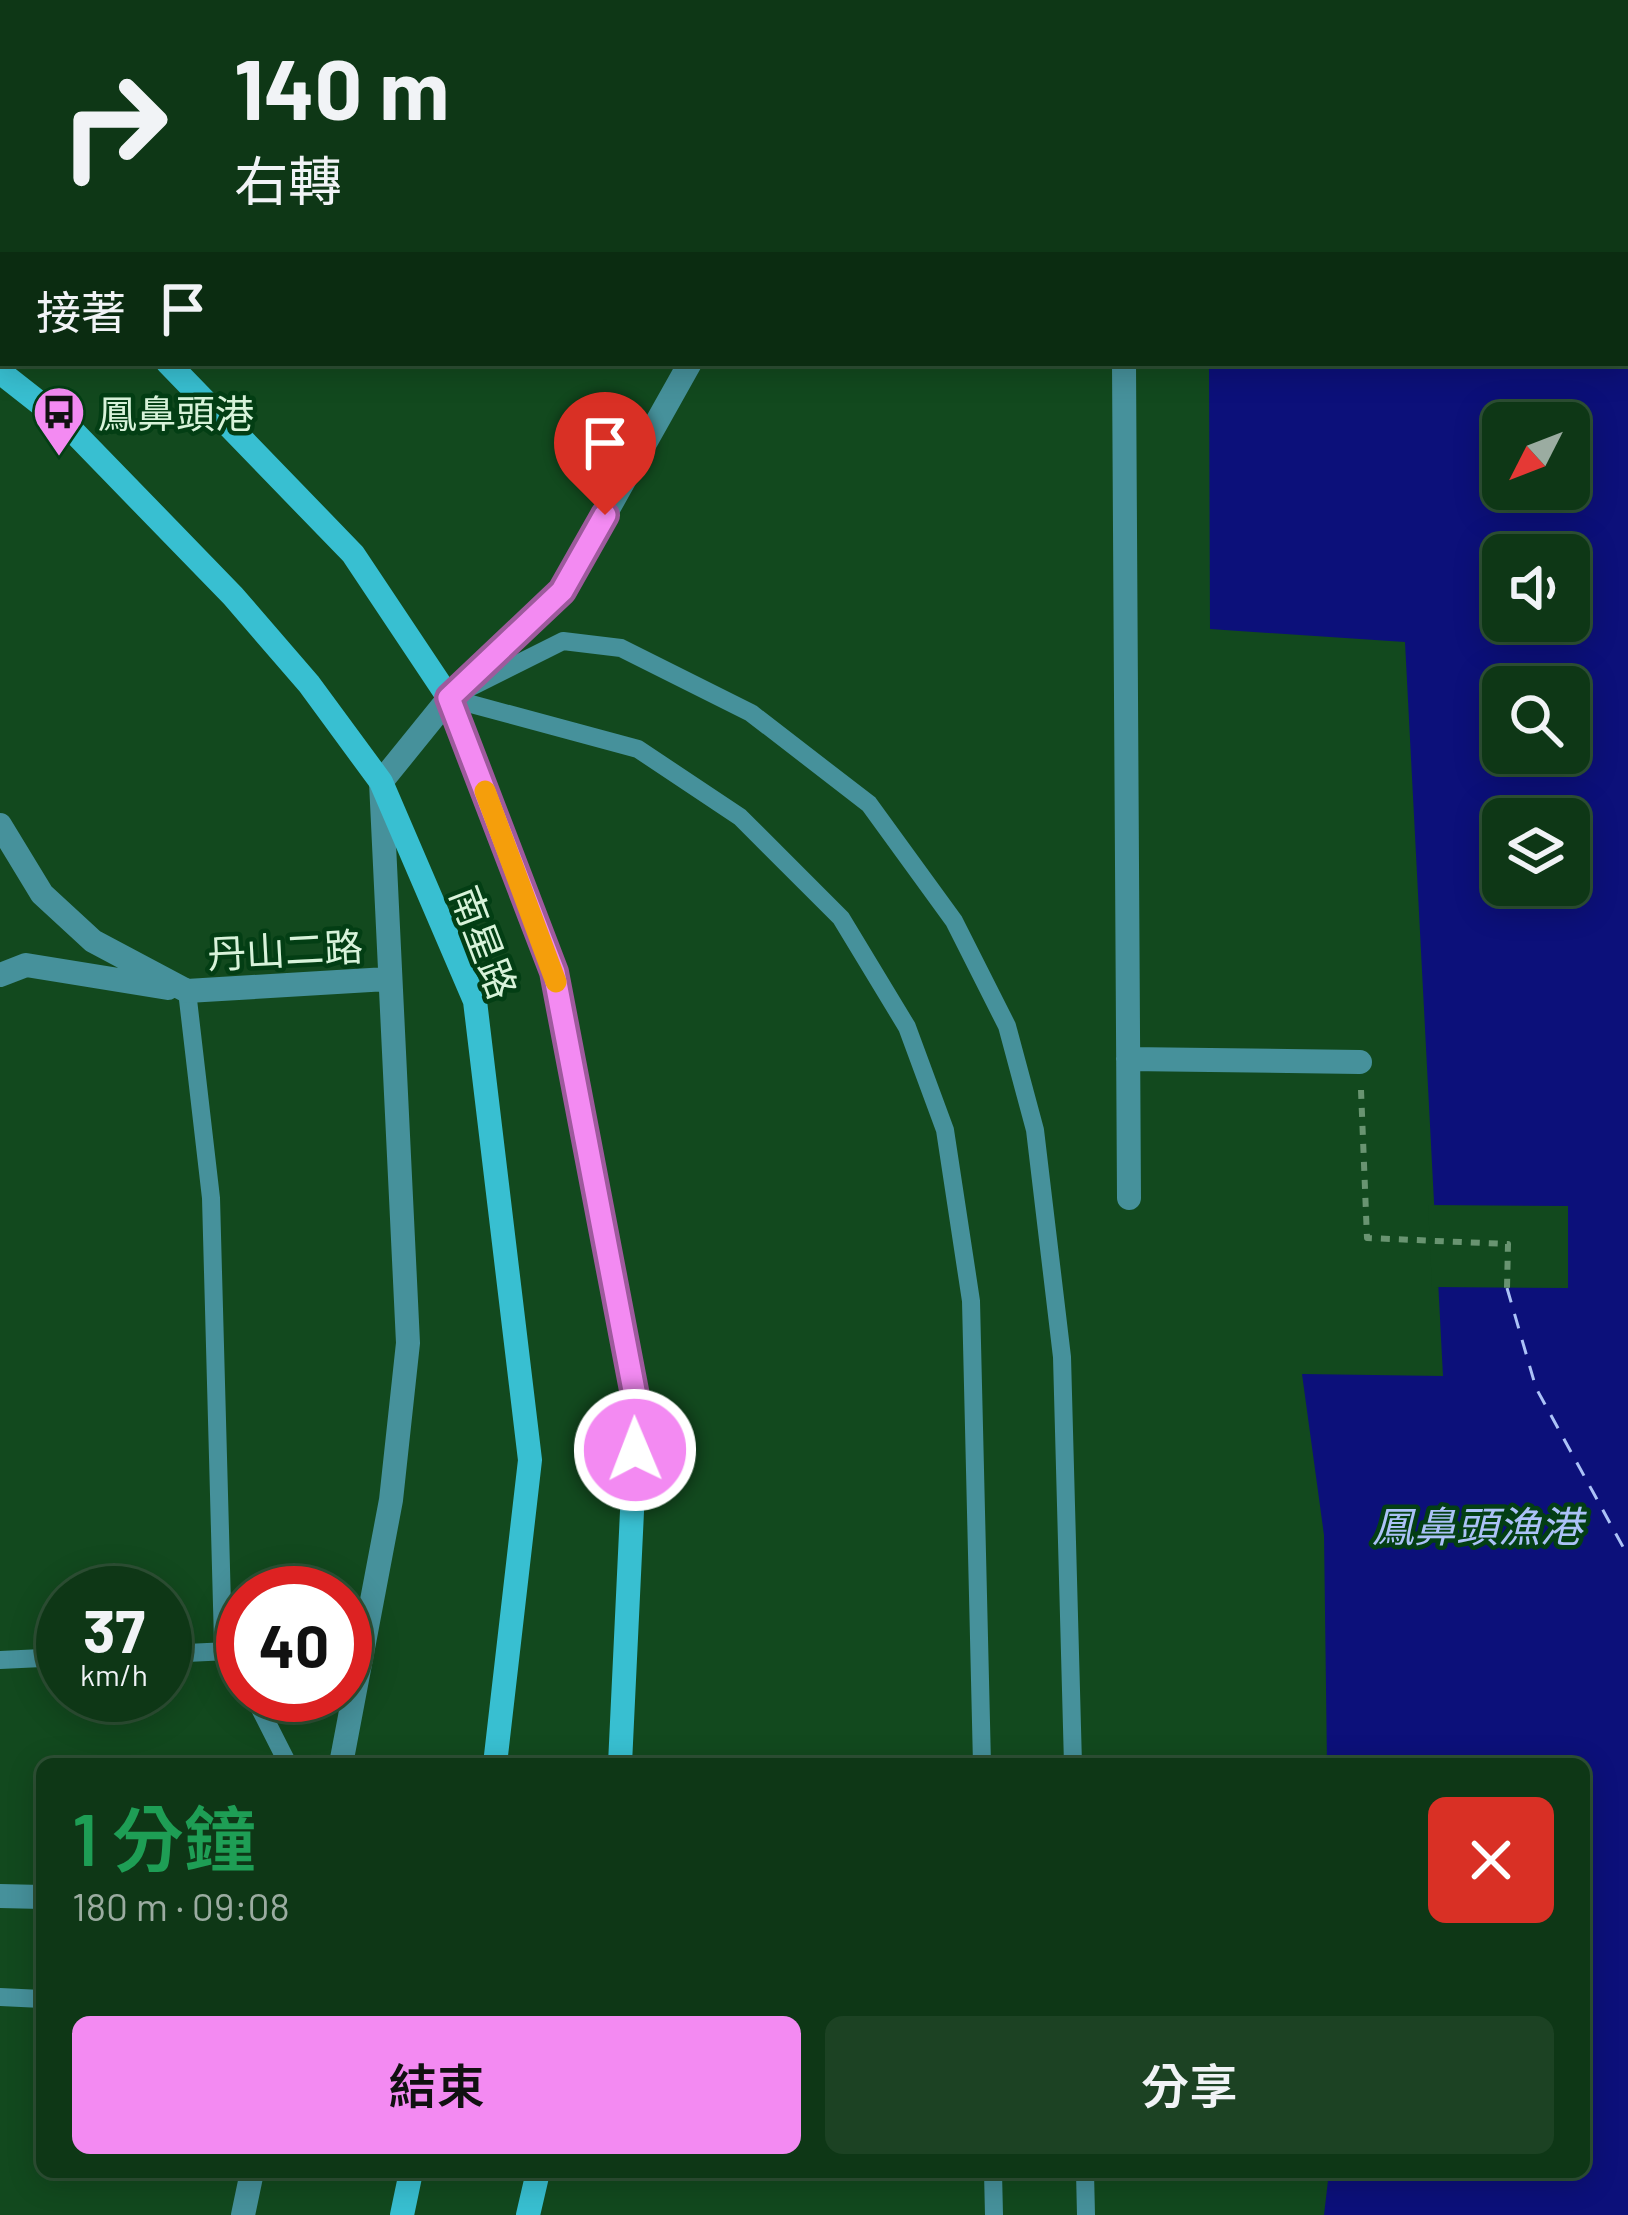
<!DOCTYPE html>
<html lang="zh-TW">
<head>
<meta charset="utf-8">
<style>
	body { margin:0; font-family:Barlow,"Noto Sans TC",sans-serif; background:#1c4223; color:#f1f3f6; height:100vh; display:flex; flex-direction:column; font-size:45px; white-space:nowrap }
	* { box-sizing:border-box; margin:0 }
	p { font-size:39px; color:#9baca1 }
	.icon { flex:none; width:66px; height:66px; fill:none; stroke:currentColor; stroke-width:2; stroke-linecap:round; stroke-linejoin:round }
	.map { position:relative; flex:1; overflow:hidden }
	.panel { position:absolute; left:36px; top:1758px; width:1554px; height:420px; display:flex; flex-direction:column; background:#0e3716; border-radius:18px; box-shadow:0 6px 30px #0003,0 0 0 3px #2e5135 }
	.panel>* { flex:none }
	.top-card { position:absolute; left:0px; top:0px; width:1629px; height:366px; box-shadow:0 6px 30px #0003,0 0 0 3px #2e5135; background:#0e3716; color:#f1f3f6; overflow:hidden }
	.needle { width:78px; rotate:228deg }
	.tools { position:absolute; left:1482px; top:402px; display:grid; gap:24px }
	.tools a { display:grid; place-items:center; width:108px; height:108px; border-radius:18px; background:#0e3716; box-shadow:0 6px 30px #0003,0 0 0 3px #2e5135; font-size:60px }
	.speed { position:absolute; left:36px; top:1566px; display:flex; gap:24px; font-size:60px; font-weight:700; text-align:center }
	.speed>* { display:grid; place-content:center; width:156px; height:156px; border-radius:50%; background:#0e3716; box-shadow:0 6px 30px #0003,0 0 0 3px #2e5135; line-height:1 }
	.speed small { font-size:30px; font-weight:400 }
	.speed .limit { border:18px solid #d22; background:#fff; color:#111 }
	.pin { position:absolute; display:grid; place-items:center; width:102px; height:102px; color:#fff; margin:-123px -51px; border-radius:50% 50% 50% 0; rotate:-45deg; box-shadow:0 0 12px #0007 }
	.pin .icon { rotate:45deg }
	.me { position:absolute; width:132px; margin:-66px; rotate:359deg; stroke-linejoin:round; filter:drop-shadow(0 0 9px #0008) }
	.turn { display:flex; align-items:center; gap:42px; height:252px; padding:0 36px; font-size:54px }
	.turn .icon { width:156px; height:156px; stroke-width:2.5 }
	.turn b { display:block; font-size:84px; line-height:102px }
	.then { display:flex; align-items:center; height:114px; padding:0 36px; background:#0003; gap:24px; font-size:45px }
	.round { display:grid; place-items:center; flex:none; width:126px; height:126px; border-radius:18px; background:#1c4223 }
	.overview { display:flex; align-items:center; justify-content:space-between; height:204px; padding:0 36px }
	h1 { font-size:72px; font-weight:600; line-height:90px; color:#1e9e55 }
	.button { display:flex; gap:24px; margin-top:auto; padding:24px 36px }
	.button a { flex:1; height:138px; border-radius:18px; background:#f38af2; color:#111; font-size:48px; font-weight:600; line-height:138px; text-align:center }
	.button a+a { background:#1c4223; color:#f1f3f6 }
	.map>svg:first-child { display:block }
</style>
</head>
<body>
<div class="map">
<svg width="1628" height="2215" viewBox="0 0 1628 2215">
	<rect width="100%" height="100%" fill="#12491e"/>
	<path fill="#0c107a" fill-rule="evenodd" d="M1628,86V2215H1324L1329,2172H1584V1764H1327L1324,1535L1302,1374L1443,1376L1405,642L1210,629L1209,363H1626ZM1503,423H1569V489H1503ZM1503,555H1569V621H1503ZM1503,687H1569V753H1503ZM1503,819H1569V885H1503Z"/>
	<path fill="#12491e" d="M1428,1205L1568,1206V1288L1432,1287Z"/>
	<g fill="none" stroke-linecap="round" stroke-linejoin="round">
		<path stroke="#acc2f7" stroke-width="3" stroke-dasharray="15 12" stroke-linecap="butt" d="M1507,1288L1536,1388L1628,1556"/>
		<path stroke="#699471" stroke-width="6" stroke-dasharray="9 9" stroke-linecap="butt" d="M1361,1090L1367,1238L1508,1244L1507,1288"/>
		<path stroke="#46919b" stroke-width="18" d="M22,3L25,0
			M383,3V0
			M0,21L3,20
			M467,689L563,641L621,648L751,713L869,804L954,921L1007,1026L1035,1130L1062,1357L1073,1764
			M449,698L638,749L740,817L841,918L907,1027L945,1130L971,1301L982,1764
			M187,991L211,1198L223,1642L243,1676
			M165,1654L229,1651
			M0,1660L63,1657
			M253,1695L288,1764
			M0,1997L42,1999
			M993,2172L994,2215
			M1085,2172L1086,2215"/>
		<path stroke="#46919b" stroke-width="24" d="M1122,0V3
			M903,3L905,0
			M1124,363L1129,1198
			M0,825L42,894L93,941L187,991L387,979
			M0,975L26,965L168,988
			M1128,1059L1360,1062
			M341,1764L391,1500L408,1343L381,782L449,698L562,591L690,363
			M0,1896L42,1897
			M243,2215L252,2172"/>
		<path stroke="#38bfd1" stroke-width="24" d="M0,236L3,238
			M168,363L353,554L449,698L554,972L637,1406L620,1764
			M0,372L65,423L233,596L309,684L381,782L475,1001L530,1460L495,1764
			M402,2215L411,2172
			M528,2215L538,2172"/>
	</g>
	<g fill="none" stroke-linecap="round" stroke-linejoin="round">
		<g stroke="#9e5a9d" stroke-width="30">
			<path id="route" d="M605,515L562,591L449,698L554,972L637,1406L635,1450"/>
		</g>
		<use href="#route" stroke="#f38af2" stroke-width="21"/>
		<path stroke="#f59e0b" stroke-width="21" d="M485,791L556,982"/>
	</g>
	<defs>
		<g id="bus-pin" transform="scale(2.7)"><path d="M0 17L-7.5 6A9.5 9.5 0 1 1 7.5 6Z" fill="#f38af2" stroke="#033e14"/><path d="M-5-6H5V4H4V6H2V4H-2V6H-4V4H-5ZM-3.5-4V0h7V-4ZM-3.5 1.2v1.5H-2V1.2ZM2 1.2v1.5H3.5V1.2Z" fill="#111"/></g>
	</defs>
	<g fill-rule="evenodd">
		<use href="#bus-pin" x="59" y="412"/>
	</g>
	<g text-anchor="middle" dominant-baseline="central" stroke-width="9" stroke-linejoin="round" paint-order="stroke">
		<g font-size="39" fill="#d8f3da" stroke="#033e14" text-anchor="start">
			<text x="98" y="412">鳳鼻頭港</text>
		</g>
		<g font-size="39" fill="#d8f3da" stroke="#033e14">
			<text transform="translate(485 942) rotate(69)">南星路</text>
			<text transform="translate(285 949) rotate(-3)">丹山二路</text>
		</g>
		<g font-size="42" font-style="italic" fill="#acc2f7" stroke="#033e14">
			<text x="1477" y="1525">鳳鼻頭漁港</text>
		</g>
	</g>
</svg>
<div class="tools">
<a><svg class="needle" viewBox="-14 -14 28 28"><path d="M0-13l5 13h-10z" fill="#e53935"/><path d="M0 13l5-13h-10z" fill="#9baca1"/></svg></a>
<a><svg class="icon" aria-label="sound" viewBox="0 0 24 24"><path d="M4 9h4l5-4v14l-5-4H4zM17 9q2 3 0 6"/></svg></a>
<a><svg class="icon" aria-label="search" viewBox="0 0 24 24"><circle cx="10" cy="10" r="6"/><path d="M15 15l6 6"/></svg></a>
<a><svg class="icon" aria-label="layers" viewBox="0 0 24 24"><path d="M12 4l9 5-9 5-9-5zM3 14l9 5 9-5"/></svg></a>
</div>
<div class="speed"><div>37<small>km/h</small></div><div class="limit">40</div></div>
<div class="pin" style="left:605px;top:515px;background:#d93025"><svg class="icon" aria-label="arrive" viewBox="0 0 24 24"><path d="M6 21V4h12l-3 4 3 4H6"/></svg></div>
<svg class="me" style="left:635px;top:1450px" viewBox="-20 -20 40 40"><circle r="17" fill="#f38af2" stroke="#fff" stroke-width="3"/><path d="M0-11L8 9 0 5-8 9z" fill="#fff"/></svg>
<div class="top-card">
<div class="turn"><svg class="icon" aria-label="right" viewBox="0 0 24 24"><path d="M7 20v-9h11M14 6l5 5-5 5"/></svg><div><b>140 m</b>右轉</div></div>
<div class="then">接著<svg class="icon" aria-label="arrive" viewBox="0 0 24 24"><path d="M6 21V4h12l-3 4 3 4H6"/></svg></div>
</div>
<section class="panel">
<div class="overview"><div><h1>1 分鐘</h1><p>180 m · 09:08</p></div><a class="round" style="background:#d93025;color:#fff"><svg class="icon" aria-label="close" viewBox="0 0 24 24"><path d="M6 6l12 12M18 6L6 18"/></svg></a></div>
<div class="button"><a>結束</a><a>分享</a></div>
</section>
</div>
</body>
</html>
